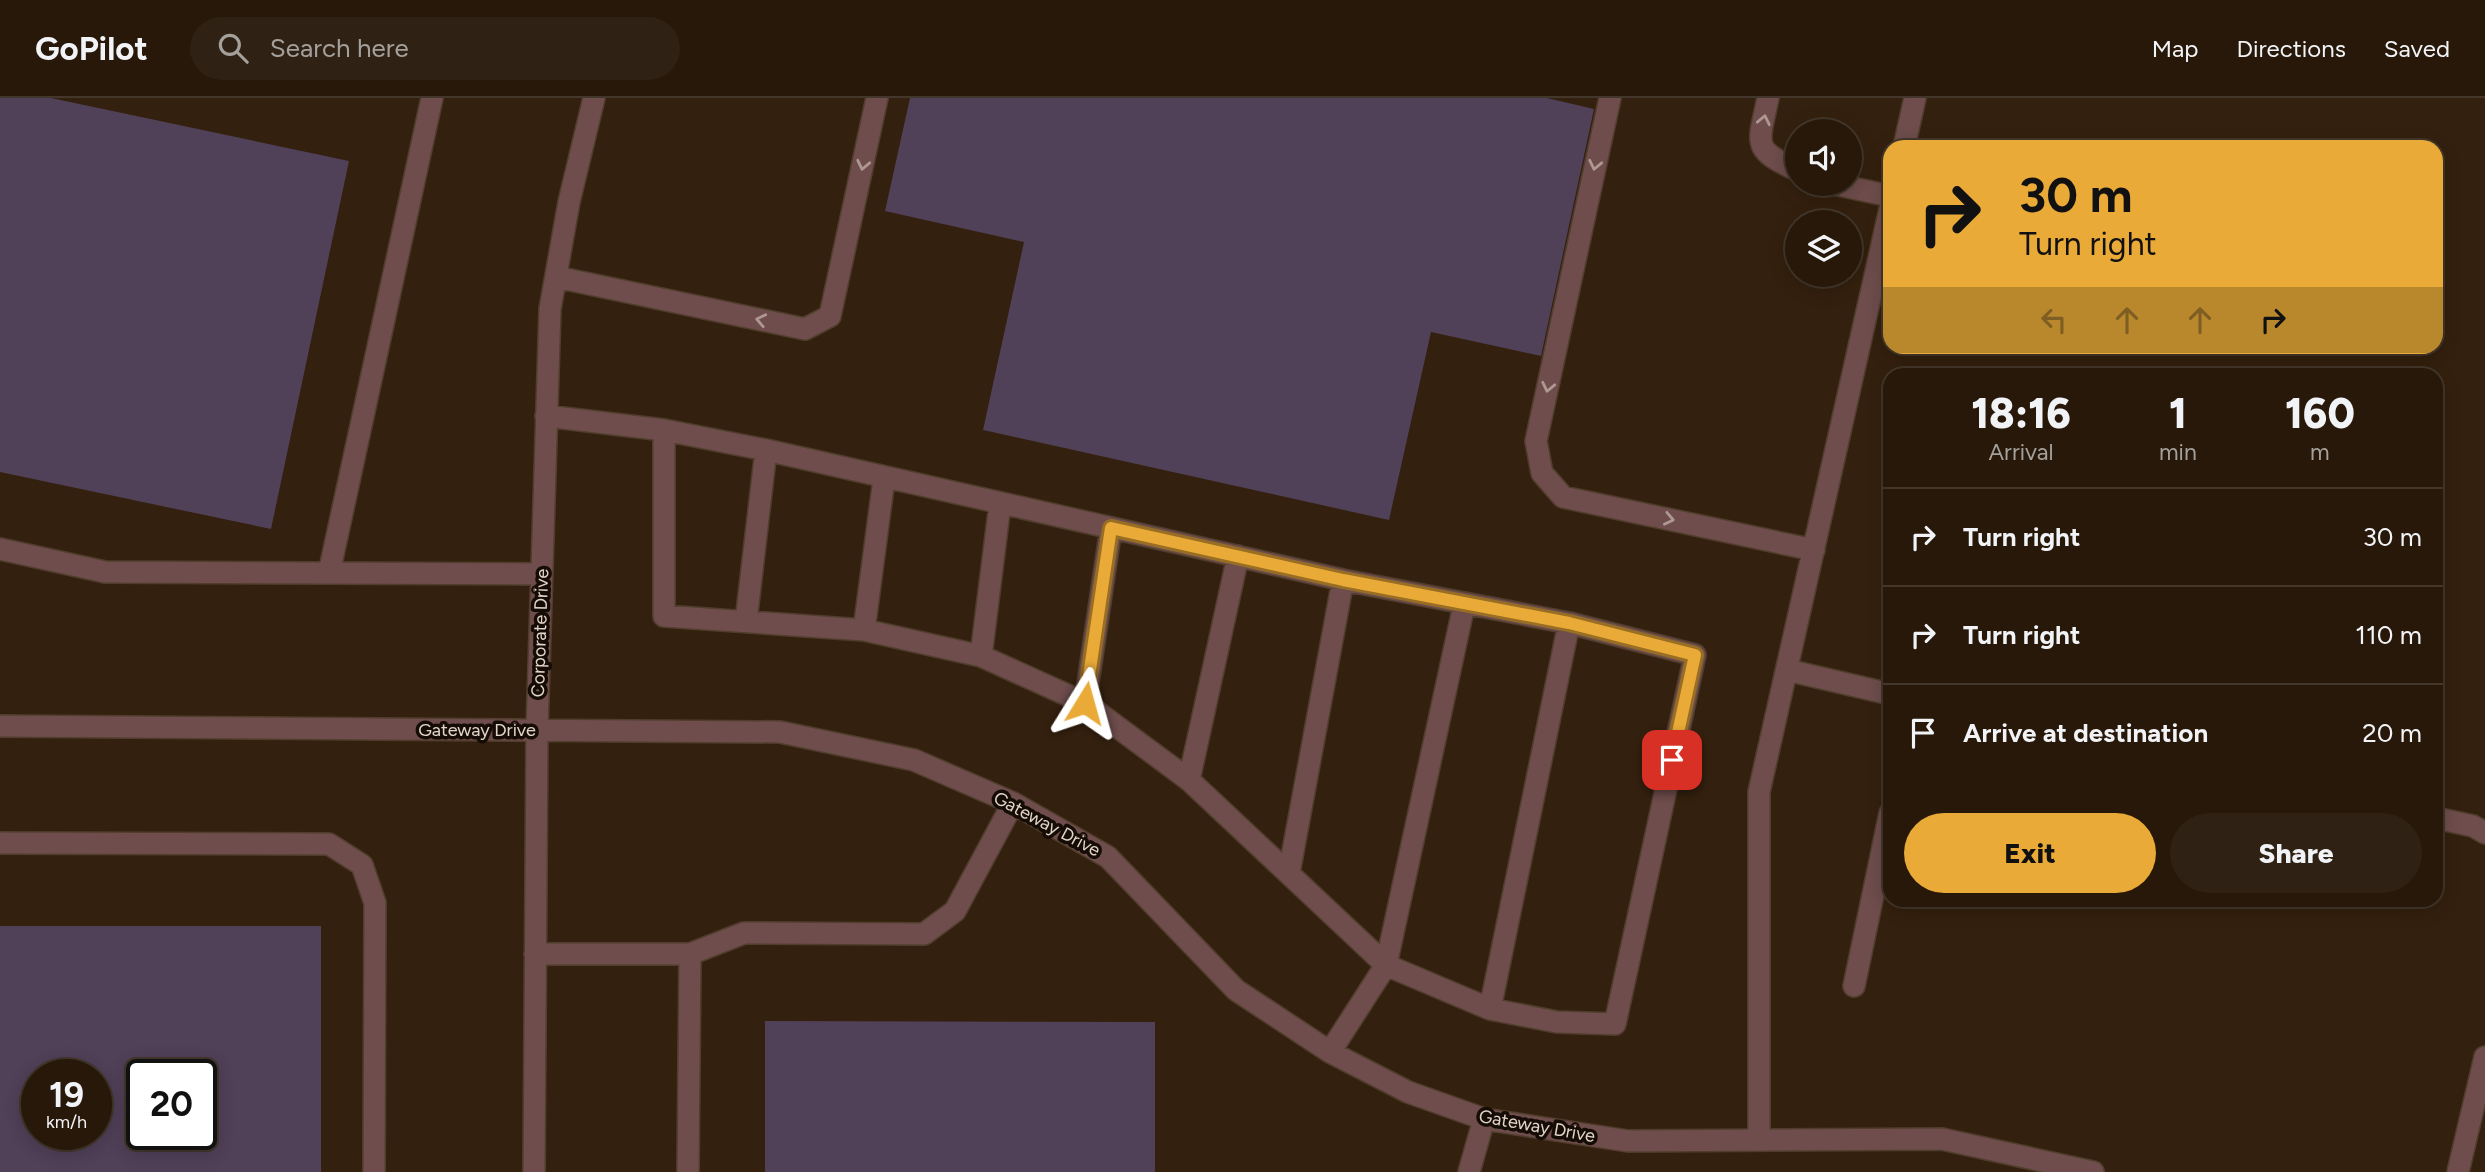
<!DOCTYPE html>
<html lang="en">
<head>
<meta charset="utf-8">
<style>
	body { margin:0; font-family:Figtree,sans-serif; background:#2f2113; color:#f1f3f6; height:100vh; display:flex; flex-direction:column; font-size:26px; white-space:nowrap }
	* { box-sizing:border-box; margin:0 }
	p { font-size:23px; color:#a4a09c }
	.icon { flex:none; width:38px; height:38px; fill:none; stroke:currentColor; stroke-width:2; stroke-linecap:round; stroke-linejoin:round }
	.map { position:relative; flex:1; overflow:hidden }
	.drawer { position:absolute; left:1883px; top:270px; width:560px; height:539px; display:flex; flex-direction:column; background:#27180a; border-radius:21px; box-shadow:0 4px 18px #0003,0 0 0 2px #43372b }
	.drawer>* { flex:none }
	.top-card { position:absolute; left:1883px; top:42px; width:560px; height:214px; border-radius:21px; box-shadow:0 4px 18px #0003,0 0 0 2px #43372b; background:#e9aa38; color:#111; overflow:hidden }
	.tools { position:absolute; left:1785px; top:21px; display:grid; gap:14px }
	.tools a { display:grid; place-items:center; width:77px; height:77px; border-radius:50%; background:#27180a; box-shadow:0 4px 18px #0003,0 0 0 2px #43372b; font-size:35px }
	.speed { position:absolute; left:21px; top:961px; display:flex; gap:14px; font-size:35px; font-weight:700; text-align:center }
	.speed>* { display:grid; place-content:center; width:91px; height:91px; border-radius:50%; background:#27180a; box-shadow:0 4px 18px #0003,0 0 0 2px #43372b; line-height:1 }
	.speed small { font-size:18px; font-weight:400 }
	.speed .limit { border:4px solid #111; border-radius:10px; background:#fff; color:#111 }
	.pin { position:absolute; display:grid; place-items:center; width:60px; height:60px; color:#fff; margin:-30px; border-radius:14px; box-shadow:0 4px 10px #0006 }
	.me { position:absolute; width:77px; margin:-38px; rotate:8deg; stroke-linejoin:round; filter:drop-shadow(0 0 5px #0008) }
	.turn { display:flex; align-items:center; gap:24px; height:147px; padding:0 21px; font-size:32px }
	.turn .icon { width:91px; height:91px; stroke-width:2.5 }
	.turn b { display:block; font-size:49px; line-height:60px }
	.lanes { display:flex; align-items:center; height:66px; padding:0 21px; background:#0003; justify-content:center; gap:35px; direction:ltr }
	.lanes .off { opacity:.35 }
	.eta { display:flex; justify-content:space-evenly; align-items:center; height:119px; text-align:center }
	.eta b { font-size:42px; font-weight:800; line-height:49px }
	.action { display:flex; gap:14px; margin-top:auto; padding:14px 21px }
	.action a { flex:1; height:80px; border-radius:42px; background:#e9aa38; color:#111; font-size:28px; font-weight:800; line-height:80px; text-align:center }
	.action a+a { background:#2f2113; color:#f1f3f6 }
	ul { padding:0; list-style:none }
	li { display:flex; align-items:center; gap:21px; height:98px; padding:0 21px; border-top:2px solid #43372b }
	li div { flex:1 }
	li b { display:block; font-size:26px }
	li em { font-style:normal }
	header { display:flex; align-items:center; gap:42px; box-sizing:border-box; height:98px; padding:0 35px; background:#27180a; border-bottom:2px solid #43372b }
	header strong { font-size:33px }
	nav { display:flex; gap:38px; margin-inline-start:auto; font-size:24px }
	.search { width:490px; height:63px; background:#2f2113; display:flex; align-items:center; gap:18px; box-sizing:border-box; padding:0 24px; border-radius:38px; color:#a4a09c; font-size:26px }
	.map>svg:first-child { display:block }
</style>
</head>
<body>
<header>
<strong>GoPilot</strong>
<div class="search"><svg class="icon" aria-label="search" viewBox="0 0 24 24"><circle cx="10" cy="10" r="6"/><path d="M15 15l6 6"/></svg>Search here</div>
<nav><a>Map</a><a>Directions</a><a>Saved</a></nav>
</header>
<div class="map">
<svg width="2485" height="1074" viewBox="0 0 2485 1074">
	<rect width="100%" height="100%" fill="#34200e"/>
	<path fill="#504058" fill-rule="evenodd" d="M0,0H51L349,63L271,431L0,374Z
		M910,0H1547L1594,11L1541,258L1431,234L1389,422L983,332L1024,144L885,113Z
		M0,828H321V1074H0ZM37,976H96V1036H37ZM142,976H201V1036H142Z
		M765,923L1155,924V1074H765Z"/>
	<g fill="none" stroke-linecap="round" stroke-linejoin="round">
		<g stroke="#503d2c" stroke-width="24">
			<path id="minor" d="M1610,0L1536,343L1542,375L1563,399L1814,452
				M1768,0C1759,45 1750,51 1797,72
				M1904,49L1915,0
				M1834,86L1890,98
				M556,179L805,231L830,218L877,0
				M546,318L664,332L766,352L1343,482L1569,525L1695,557L1615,926L1557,924L1490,911L1386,867L1189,682L1085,605L981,558L864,532L664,518V332
				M0,451L105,474L541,476
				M329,475L432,0
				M746,523L766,352
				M864,532L884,381
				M981,558L1000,406
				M1787,572L1890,596
				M1085,605L1111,430
				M0,628L780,634L914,662L1013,705L1108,759L1236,892L1330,954L1408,994L1484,1021L1628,1043L1942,1041L2093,1074
				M1189,682L1238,458
				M2436,720L2473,728L2485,735
				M0,745L329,746L362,767L375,805L374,1074
				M1289,775L1343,482
				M535,856H690L744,835L924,836L955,813L1013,705
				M1854,888L1890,715
				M1490,911L1569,525
				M1330,954L1386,867L1464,507
				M1759,1041V694L1890,111
				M534,1074L537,633L550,211L569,104L594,0
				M688,1074L690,856
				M1469,1074L1484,1021
				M2458,1074L2485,959"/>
		</g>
		<use href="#minor" stroke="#6e4d4c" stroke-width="21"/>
	</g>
	<defs><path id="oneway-chevron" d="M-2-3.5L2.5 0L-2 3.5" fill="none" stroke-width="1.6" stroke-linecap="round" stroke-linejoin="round" transform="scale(1.75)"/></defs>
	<g stroke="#ae9891">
		<use href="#oneway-chevron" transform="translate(1764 22) rotate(-78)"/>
		<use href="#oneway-chevron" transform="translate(863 67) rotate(102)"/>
		<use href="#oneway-chevron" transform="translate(1595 67) rotate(102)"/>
		<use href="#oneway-chevron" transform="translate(761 222) rotate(-168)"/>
		<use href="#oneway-chevron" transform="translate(1548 289) rotate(102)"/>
		<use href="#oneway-chevron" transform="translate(1669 421) rotate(12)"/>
	</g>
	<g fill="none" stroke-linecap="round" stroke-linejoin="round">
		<g stroke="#976e24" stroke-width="18">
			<path id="route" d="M1085,605L1111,430L1343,482L1569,525L1695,557L1672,662"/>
		</g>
		<use href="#route" stroke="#e9aa38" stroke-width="12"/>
	</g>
	<g text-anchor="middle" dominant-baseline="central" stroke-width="7" stroke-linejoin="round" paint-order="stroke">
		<g font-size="18" fill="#e3d5ca" stroke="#150c05">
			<text transform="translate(540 535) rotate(-88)">Corporate Drive</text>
			<text x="477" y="632">Gateway Drive</text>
			<text transform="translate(1047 726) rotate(28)">Gateway Drive</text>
			<text transform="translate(1537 1028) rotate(10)">Gateway Drive</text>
		</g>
	</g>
</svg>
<div class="tools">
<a><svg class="icon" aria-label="sound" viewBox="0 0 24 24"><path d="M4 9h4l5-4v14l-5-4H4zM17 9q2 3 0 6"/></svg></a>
<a><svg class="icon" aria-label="layers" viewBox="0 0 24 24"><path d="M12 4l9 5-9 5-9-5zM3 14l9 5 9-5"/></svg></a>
</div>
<div class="speed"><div>19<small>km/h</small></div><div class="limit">20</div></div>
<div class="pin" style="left:1672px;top:662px;background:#d93025"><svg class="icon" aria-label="arrive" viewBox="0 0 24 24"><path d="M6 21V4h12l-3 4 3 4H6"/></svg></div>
<svg class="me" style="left:1085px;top:605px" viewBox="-20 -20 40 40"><path d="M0-17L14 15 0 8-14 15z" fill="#e9aa38" stroke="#fff" stroke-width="4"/></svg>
<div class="top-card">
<div class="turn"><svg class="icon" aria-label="right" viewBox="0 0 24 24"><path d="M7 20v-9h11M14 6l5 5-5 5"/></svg><div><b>30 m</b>Turn right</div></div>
<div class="lanes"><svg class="icon off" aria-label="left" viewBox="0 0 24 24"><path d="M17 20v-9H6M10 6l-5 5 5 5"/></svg><svg class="icon off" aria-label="ahead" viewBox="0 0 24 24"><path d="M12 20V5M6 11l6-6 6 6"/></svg><svg class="icon off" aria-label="ahead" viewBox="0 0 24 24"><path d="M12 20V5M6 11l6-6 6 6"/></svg><svg class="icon" aria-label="right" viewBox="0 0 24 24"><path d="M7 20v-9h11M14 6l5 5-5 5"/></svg></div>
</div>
<section class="drawer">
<div class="eta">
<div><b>18:16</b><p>Arrival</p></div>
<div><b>1</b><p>min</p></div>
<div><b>160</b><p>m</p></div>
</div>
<ul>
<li><svg class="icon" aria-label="right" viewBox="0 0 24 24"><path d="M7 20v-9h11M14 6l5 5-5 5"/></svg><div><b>Turn right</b></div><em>30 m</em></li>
<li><svg class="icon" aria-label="right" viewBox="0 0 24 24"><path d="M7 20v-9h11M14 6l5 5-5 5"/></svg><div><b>Turn right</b></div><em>110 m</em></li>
<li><svg class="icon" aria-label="arrive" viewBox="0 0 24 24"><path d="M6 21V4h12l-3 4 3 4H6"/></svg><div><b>Arrive at destination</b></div><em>20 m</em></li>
</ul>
<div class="action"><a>Exit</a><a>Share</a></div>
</section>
</div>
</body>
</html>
